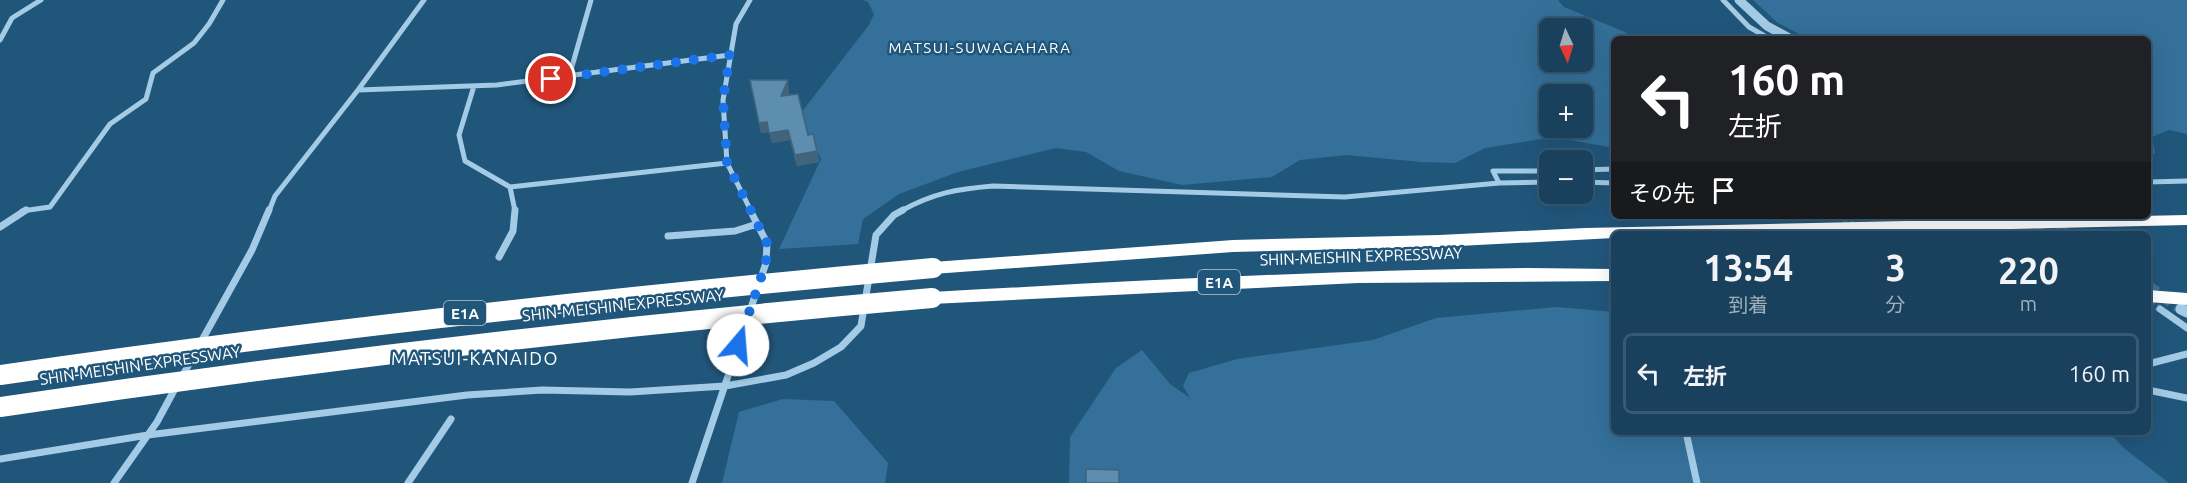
<!DOCTYPE html>
<html lang="ja">
<head>
<meta charset="utf-8">
<style>
	body { margin:0; font-family:Ubuntu,"Noto Sans JP",sans-serif; background:#224762; color:#f1f3f6; height:100vh; display:flex; flex-direction:column; font-size:22px; white-space:nowrap }
	* { box-sizing:border-box; margin:0 }
	p { font-size:20px; color:#9fafbb }
	.icon { flex:none; width:33px; height:33px; fill:none; stroke:currentColor; stroke-width:2; stroke-linecap:round; stroke-linejoin:round }
	.map { position:relative; flex:1; overflow:hidden }
	.side { position:absolute; left:1611px; top:231px; width:540px; height:204px; display:flex; flex-direction:column; background:#19405c; border-radius:9px; box-shadow:0 6px 24px #0002,0 0 0 2px #375972 }
	.side>* { flex:none }
	.banner { position:absolute; left:1611px; top:36px; width:540px; height:183px; border-radius:9px; box-shadow:0 6px 24px #0002,0 0 0 2px #375972; background:#202124; color:#fff; overflow:hidden }
	.needle { width:39px; rotate:176deg }
	.tools { position:absolute; left:1539px; top:18px; display:grid; gap:12px }
	.tools a { display:grid; place-items:center; width:54px; height:54px; border-radius:9px; background:#19405c; box-shadow:0 6px 24px #0002,0 0 0 2px #375972; font-size:30px }
	.pin { position:absolute; display:grid; place-items:center; width:51px; height:51px; color:#fff; margin:-26px; border:3px solid #fff; border-radius:50%; box-shadow:0 2px 6px #0007 }
	.me { position:absolute; width:66px; margin:-33px; rotate:18deg; stroke-linejoin:round; filter:drop-shadow(0 0 4px #0008) }
	.turn { display:flex; align-items:center; gap:21px; height:126px; padding:0 18px; font-size:27px }
	.turn .icon { width:78px; height:78px; stroke-width:2.5 }
	.turn b { display:block; font-size:42px; line-height:51px }
	.then { display:flex; align-items:center; height:57px; padding:0 18px; background:#0003; gap:12px; font-size:22px }
	.eta { display:flex; justify-content:space-evenly; align-items:center; height:102px; text-align:center }
	.eta b { font-size:36px; font-weight:700; line-height:42px }
	ul { padding:0; list-style:none }
	li { display:flex; align-items:center; gap:18px; height:81px; margin:0 12px 9px; padding:0 6px; border:3px solid #375972; border-radius:9px }
	li div { flex:1 }
	li b { display:block; font-size:22px }
	li em { font-style:normal }
	.map>svg:first-child { display:block }
</style>
</head>
<body>
<div class="map">
<svg width="2187" height="483" viewBox="0 0 2187 483">
	<rect width="100%" height="100%" fill="#21567b"/>
	<path fill="#347099" fill-rule="evenodd" d="M863,0H1558L1564,7L1625,32L1634,39H1614V148L1554,137L1485,148L1455,163L1421,162L1346,155L1300,160L1272,177L1182,185L1119,171L1086,152L1056,148L958,172L899,194L863,219L858,244L779,249L821,159L800,118L804,109L869,25L874,14L868,2ZM1550,28H1582V62H1550ZM1550,94H1582V128H1550Z
		M1753,0H2187V134L2169,130L2152,137L2155,153L2148,158V39H1809L1778,23Z
		M1556,307L1614,312V432H2109L2125,449L2169,483H1069L1070,437L1116,368L1142,350L1170,384L1190,398L1183,386L1189,373L1237,359L1373,340L1436,318Z
		M783,399L834,401L888,463L885,483H722L739,412Z"/>
	<g fill="none" stroke-linecap="round" stroke-linejoin="round">
		<path stroke="#426f8f" stroke-width="7" stroke-dasharray="7 3" stroke-linecap="butt" d="M1842,216L1863,234
			M2020,216L2047,234
			M2148,301L2160,309"/>
		<path stroke="#426f8f" stroke-width="11" stroke-dasharray="11 6" stroke-linecap="butt" d="M2043,216L2070,234
			M2148,286L2181,309"/>
		<path stroke="#a3cbe6" stroke-width="5" d="M750,0L736,24L723,100L727,163L751,211
			M1723,0L1749,27L1770,39
			M0,40L12,18L41,0
			M569,77L591,0
			M474,86L459,135L465,161L510,187L515,211
			M358,90L497,85L730,55
			M1582,170L1614,169
			M1582,182L1614,183
			M2148,182L2187,181
			M1499,183L1493,171H1550
			M510,187L727,163
			M22,211L50,207L110,124L146,99L153,73L194,43L209,24L223,0
			M269,211L275,196L358,90L424,0
			M901,211C933,193 957,189 993,186L1345,197L1499,183L1550,182"/>
		<path stroke="#a3cbe6" stroke-width="7" d="M0,227L26,210
			M668,236L735,231L757,224
			M499,257L513,231L515,210
			M2160,309L2187,328
			M201,342L252,250L269,210
			M2148,364L2187,354
			M182,377L196,351
			M2148,390L2187,398
			M1686,432L1697,483
			M0,459L148,435L467,395L542,390L630,392L725,386L786,375L814,363L841,347L861,326L876,235L894,215L903,210
			M114,483L157,422L177,385
			M408,483L451,419
			M692,483L766,263L767,243L750,210"/>
		<path stroke="#a3cbe6" stroke-width="9" d="M1739,0L1767,26L1791,39"/>
		<path stroke="#a3cbe6" stroke-width="11" d="M2181,309L2187,312"/>
		<path fill="#fff" fill-rule="evenodd" d="M2187,215V225L1788,234H1614V238L1439,247L1233,252L933,274L926,272L924,268L926,264L933,262L1233,240L1439,235L1585,228Z
			M1529,268L1614,269V281L1358,283L932,304L925,302L922,298L925,294L932,292C1131,281 1329,270 1529,268Z
			M2148,290L2187,293V305L2148,302Z"/>
		<path stroke="#fff" stroke-width="20" d="M0,375C310,330 621,296 933,268
			M0,407C310,361 620,325 932,298"/>
	</g>
	<path fill="#517a96" d="M750,80L789,90L788,95L817,151L819,162L797,166L790,140L772,143L769,132L761,133Z"/>
	<path fill="#42637a" d="M788,80L789,90L783,106L781,96Z
		M767,122L769,132L761,133L759,123Z
		M788,130L790,140L772,143L769,133Z
		M817,151L819,162L797,166L795,155Z"/>
	<path fill="#5e8eaf" stroke="#42637a" stroke-width="1.5" d="M750,80H788L781,96L798,94L808,135L813,134L817,151L795,155L788,130L769,133L767,122L759,123Z
		M1086,469L1119,470V483H1086Z"/>
	<g fill="none" stroke-linecap="round" stroke-linejoin="round">
		<path stroke="#1a73e8" stroke-width="10" stroke-dasharray="0 18" d="M551,79L730,55L723,100L727,163L767,243L766,263L738,345"/>
	</g>
	<g text-anchor="middle" dominant-baseline="central" stroke-width="5" stroke-linejoin="round" paint-order="stroke">
		<g font-size="15" letter-spacing="1.5" fill="#fff" stroke="#21567b">
			<text x="980" y="47">MATSUI-SUWAGAHARA</text>
		</g>
		<g fill="#21567b" stroke="#bcccd7" stroke-width="1.5">
			<rect x="1198" y="270" width="42" height="24" rx="4.5"/>
			<rect x="444" y="301" width="42" height="24" rx="4.5"/>
		</g>
		<g font-size="15" font-weight="bold" fill="#fff">
			<text x="1219" y="282">E1A</text>
			<text x="465" y="313">E1A</text>
		</g>
		<g font-size="16" fill="#fff" stroke="#21567b">
			<text transform="translate(1361 256) rotate(-2)">SHIN-MEISHIN EXPRESSWAY</text>
			<text transform="translate(623 305) rotate(-6)">SHIN-MEISHIN EXPRESSWAY</text>
			<text transform="translate(140 365) rotate(-8)">SHIN-MEISHIN EXPRESSWAY</text>
		</g>
		<g font-size="18" letter-spacing="1.5" fill="#fff" stroke="#21567b">
			<text x="475" y="358">MATSUI-KANAIDO</text>
		</g>
	</g>
</svg>
<div class="tools">
<a><svg class="needle" viewBox="-14 -14 28 28"><path d="M0-13l5 13h-10z" fill="#e53935"/><path d="M0 13l5-13h-10z" fill="#9fafbb"/></svg></a>
<a>+</a>
<a>−</a>
</div>
<div class="pin" style="left:551px;top:79px;background:#d93025"><svg class="icon" aria-label="arrive" viewBox="0 0 24 24"><path d="M6 21V4h12l-3 4 3 4H6"/></svg></div>
<svg class="me" style="left:738px;top:345px" viewBox="-20 -20 40 40"><circle r="19" fill="#fff"/><path d="M0-13L10 11 0 6-10 11z" fill="#1a73e8"/></svg>
<div class="banner">
<div class="turn"><svg class="icon" aria-label="left" viewBox="0 0 24 24"><path d="M17 20v-9H6M10 6l-5 5 5 5"/></svg><div><b>160 m</b>左折</div></div>
<div class="then">その先<svg class="icon" aria-label="arrive" viewBox="0 0 24 24"><path d="M6 21V4h12l-3 4 3 4H6"/></svg></div>
</div>
<section class="side">
<div class="eta">
<div><b>13:54</b><p>到着</p></div>
<div><b>3</b><p>分</p></div>
<div><b>220</b><p>m</p></div>
</div>
<ul>
<li><svg class="icon" aria-label="left" viewBox="0 0 24 24"><path d="M17 20v-9H6M10 6l-5 5 5 5"/></svg><div><b>左折</b></div><em>160 m</em></li>
</ul>
</section>
</div>
</body>
</html>
